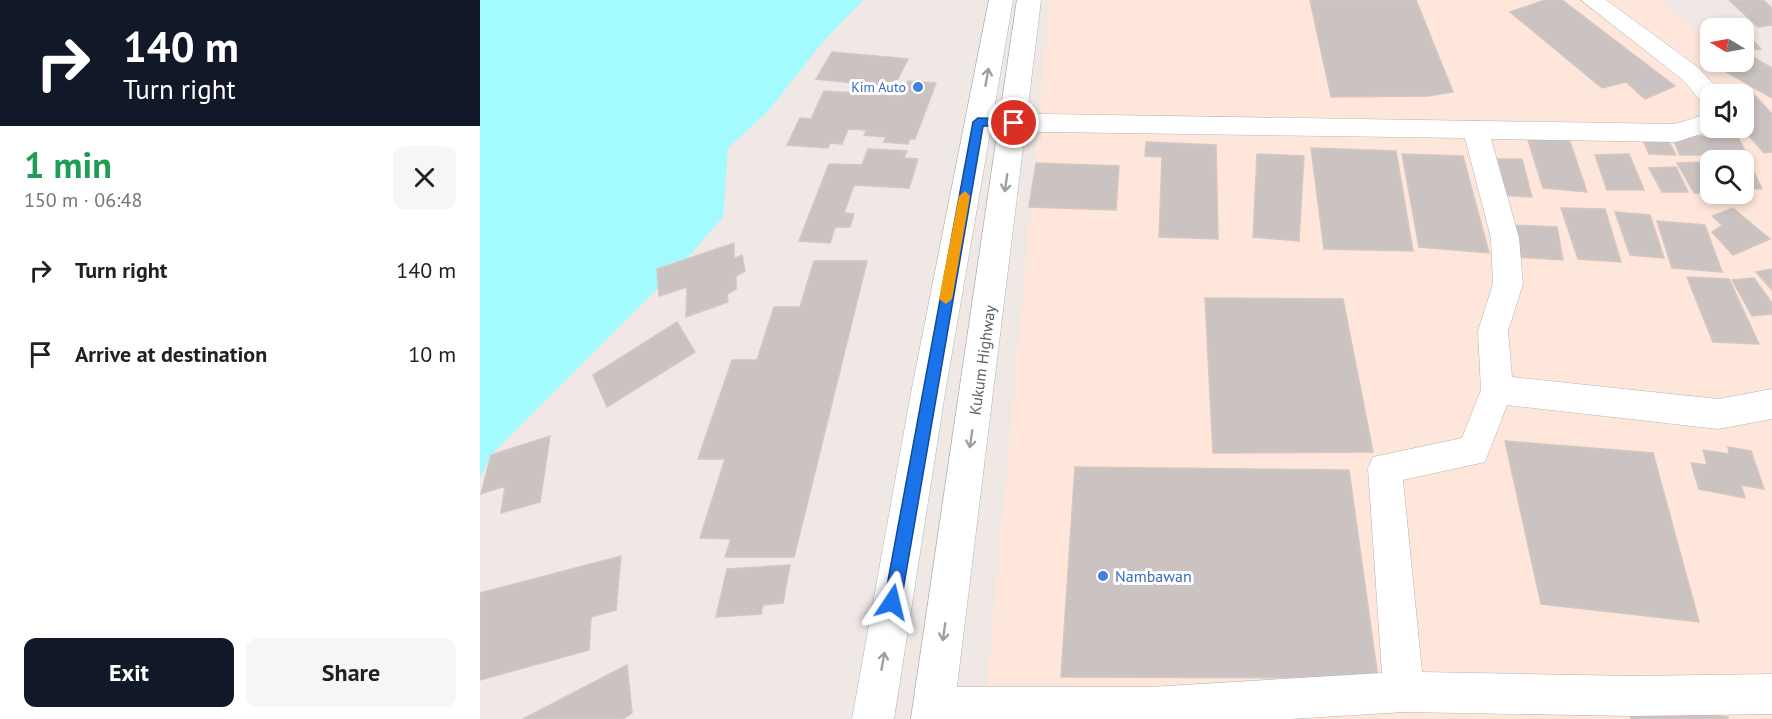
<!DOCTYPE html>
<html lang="en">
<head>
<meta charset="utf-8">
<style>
	body { margin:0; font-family:"PT Sans",sans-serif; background:#f6f6f6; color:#202124; height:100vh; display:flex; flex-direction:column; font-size:22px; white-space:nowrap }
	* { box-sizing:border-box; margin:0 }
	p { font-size:20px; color:#757577 }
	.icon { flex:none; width:33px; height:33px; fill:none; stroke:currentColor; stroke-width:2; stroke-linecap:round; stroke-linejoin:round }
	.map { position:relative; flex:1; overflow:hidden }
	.sheet { display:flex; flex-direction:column; background:#fff; width:480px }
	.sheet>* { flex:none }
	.guide { background:#111827; color:#fff; overflow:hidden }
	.needle { width:39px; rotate:280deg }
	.buttons { position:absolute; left:1220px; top:18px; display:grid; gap:12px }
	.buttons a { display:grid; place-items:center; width:54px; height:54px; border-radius:12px; background:#fff; box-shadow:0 3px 9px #0003; font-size:30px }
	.pin { position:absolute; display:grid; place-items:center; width:51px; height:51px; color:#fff; margin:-26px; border:3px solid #fff; border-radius:50%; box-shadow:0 2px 6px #0007 }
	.me { position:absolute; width:66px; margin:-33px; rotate:10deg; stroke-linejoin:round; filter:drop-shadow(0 0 4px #0008) }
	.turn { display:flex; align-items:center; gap:21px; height:126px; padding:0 24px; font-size:27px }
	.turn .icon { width:78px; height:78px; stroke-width:2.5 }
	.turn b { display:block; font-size:42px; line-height:51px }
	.round { display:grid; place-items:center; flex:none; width:63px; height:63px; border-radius:12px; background:#f6f6f6 }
	.summary { display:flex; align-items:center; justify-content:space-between; height:102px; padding:0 24px }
	h1 { font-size:36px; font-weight:600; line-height:45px; color:#1e9e55 }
	.cta { display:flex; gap:12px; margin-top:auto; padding:12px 24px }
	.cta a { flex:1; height:69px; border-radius:12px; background:#111827; color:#fff; font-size:24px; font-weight:600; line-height:69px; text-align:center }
	.cta a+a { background:#f6f6f6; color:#202124 }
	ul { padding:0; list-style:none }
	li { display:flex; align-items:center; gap:18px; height:84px; padding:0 24px }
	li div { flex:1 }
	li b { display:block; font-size:22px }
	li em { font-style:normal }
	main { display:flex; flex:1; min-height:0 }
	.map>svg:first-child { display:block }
</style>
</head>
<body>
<main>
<section class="sheet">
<div class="guide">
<div class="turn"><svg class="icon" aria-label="right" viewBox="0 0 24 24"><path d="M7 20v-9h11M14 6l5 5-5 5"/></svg><div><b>140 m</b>Turn right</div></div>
</div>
<div class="summary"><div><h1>1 min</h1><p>150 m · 06:48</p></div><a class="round"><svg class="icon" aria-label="close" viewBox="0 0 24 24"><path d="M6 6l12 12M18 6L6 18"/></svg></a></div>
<ul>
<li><svg class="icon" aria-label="right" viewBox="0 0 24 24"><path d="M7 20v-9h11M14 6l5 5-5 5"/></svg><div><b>Turn right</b></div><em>140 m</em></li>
<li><svg class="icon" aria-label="arrive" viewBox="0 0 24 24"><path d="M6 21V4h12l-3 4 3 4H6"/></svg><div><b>Arrive at destination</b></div><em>10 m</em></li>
</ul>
<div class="cta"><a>Exit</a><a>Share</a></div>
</section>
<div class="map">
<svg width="1292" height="719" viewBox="0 0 1292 719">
	<rect width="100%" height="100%" fill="#efe8e4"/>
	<path fill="#fee7da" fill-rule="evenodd" d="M570,0H1179L1230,40V62H1257L1292,90V719H504ZM1230,94H1263V128H1230ZM1230,160H1263V194H1230Z"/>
	<path fill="#a4fbff" d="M0,0H383L341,44L288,111L248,148L243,217L201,265L11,455L0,478Z"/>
	<path fill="#cac3c1" stroke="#d4c7c2" stroke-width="1.5" d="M830,0H936L973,92L948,96L851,97Z
		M1065,0H1082L1195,86L1165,99L1146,82L1122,88L1030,12Z
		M1249,0H1283L1292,8V25L1278,27Z
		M1263,29L1281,49L1263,50Z
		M352,52L428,59L414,87L336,79Z
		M1273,57L1292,68V98L1243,70Z
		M428,81L456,83L435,139H430L428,144L404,142L406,137L384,135L387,130L368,129L362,144L350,143L348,148L307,145L320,118L331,119L344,91L422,96Z
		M1269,89L1292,114V152L1284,153L1262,128L1263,94L1233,93Z
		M1257,135L1267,155H1200L1192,137Z
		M1161,136H1186L1196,155L1169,154Z
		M1047,137L1089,139L1107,192L1063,188Z
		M666,142L736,145L738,239L679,237L682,157L665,156Z
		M831,148L916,151L933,251L844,249Z
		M388,149L427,151L424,158L438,159L429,188L374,185L364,213L374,214L370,227H355L350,243L319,241L349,164L382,165Z
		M777,154L824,156L819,241L773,237Z
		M922,154L983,156L1009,253L939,247Z
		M1149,154L1164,190H1127L1115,155Z
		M1007,159H1042L1052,197L1017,195Z
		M1237,159L1268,160L1282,189L1263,188V160Z
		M1230,162V193H1214L1197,163Z
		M556,163L639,166L636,210L549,207Z
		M1196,167L1208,192H1182L1169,168Z
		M1081,208L1125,209L1141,262L1098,259Z
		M1253,208L1290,239L1253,255L1232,232L1242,225L1232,216Z
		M1135,212L1170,215L1184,258L1150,255Z
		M1177,221L1225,225L1242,272L1192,268Z
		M1030,225L1077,227L1083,260L1036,257Z
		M254,243V259L262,255L265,271L256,276V289L247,294L248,302L206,317L207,287L179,296L177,269Z
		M334,261H387L314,557H245L251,539L220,538L245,459H218L252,360H277L294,307H320Z
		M1292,269V290L1276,272Z
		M1207,277L1249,279L1279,344L1233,342Z
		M1274,278L1292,303V314L1272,316L1252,280Z
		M725,298L863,299L893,452L733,453Z
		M197,322L215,352L127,407L113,375Z
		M70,436L60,502L21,513L25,486L1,494L11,455Z
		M1025,441L1173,453L1219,622L1061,604Z
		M1248,447L1271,451L1284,489L1261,485L1265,498L1219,489L1211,463L1227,465L1223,450L1249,454Z
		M595,467L869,470L898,678L581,677Z
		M141,556L136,610L111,617L109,650L0,680V593Z
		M310,565L303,603L283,605L281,614L236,617L247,569Z
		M147,665L152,713L143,719H43Z
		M1149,708L1248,717V719H1151Z"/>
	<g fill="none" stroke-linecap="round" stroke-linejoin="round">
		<g stroke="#afb5b7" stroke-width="1">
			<path id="minor" d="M1101,0H1126L1219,68L1242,94H1230V103L1221,101L1203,80Z
				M498,113L1195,124L1230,113V128H1239L1196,142L1011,139L1039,238L1043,284L1028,331L1032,377L1238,399L1292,389V419L1238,429L1027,405L1005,462L923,480L942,672L1153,676L1292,674V714L1153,716L924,712L810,719H439L434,707L440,693L454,687H670L902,673L888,468L893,457L982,438L1001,390L998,331L1013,284L1011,238L985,138L498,131L489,128L485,122L489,116Z"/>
		</g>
		<g stroke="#aeb5b7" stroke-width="1">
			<path id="secondary" d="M509,0H533L465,393L414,719H372L431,393Z
				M537,0H561L473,719H431Z"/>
		</g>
		<use href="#minor" fill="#fff" fill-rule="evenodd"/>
		<use href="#secondary" fill="#fff" fill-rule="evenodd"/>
	</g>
	<defs><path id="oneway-shaft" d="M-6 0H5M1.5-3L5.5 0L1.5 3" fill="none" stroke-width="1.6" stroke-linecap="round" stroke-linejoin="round" transform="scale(1.5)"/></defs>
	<g stroke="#9da1a3">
		<use href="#oneway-shaft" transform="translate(507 77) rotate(-80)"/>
		<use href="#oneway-shaft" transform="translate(526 183) rotate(98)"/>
		<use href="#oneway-shaft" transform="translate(491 439) rotate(98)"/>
		<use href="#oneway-shaft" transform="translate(464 632) rotate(98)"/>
		<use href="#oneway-shaft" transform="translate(403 661) rotate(-80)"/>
	</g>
	<path fill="#1a73e8" stroke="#114b97" stroke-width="1.5" d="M498,118L534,119L540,123L534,126H503L421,602L418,608L412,611L407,608L404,602L493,122Z"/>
	<path fill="#f59e0b" d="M485,191L490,196L472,299L466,304L459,299L479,196Z"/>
	<g fill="#3f7fe0" stroke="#fff" stroke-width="2">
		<circle cx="438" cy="87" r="6"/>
		<circle cx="623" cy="576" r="6"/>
	</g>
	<g text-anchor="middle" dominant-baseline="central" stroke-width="6" stroke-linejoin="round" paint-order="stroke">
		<g font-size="14" fill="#366cbe" stroke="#fff" text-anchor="end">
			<text x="426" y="87">Kim Auto</text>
		</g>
		<g font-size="16" fill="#5c6365" stroke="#fff">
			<text transform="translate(502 360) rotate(-82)">Kukum Highway</text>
		</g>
		<g font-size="16" fill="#366cbe" stroke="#fff" text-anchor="start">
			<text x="635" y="576">Nambawan</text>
		</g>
	</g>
</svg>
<div class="buttons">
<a><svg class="needle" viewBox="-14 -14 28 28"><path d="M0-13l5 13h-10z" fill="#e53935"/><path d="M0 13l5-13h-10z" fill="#757577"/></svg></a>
<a><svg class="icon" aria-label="sound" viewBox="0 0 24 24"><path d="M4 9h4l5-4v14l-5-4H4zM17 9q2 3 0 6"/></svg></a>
<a><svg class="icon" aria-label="search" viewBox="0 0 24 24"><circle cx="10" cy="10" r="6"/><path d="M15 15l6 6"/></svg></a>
</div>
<div class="pin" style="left:534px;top:123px;background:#d93025"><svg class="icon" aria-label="arrive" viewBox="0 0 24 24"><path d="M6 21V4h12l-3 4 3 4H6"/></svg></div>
<svg class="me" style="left:412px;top:602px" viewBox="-20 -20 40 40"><path d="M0-17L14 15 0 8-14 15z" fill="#1a73e8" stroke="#fff" stroke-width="4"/></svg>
</div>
</main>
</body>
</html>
